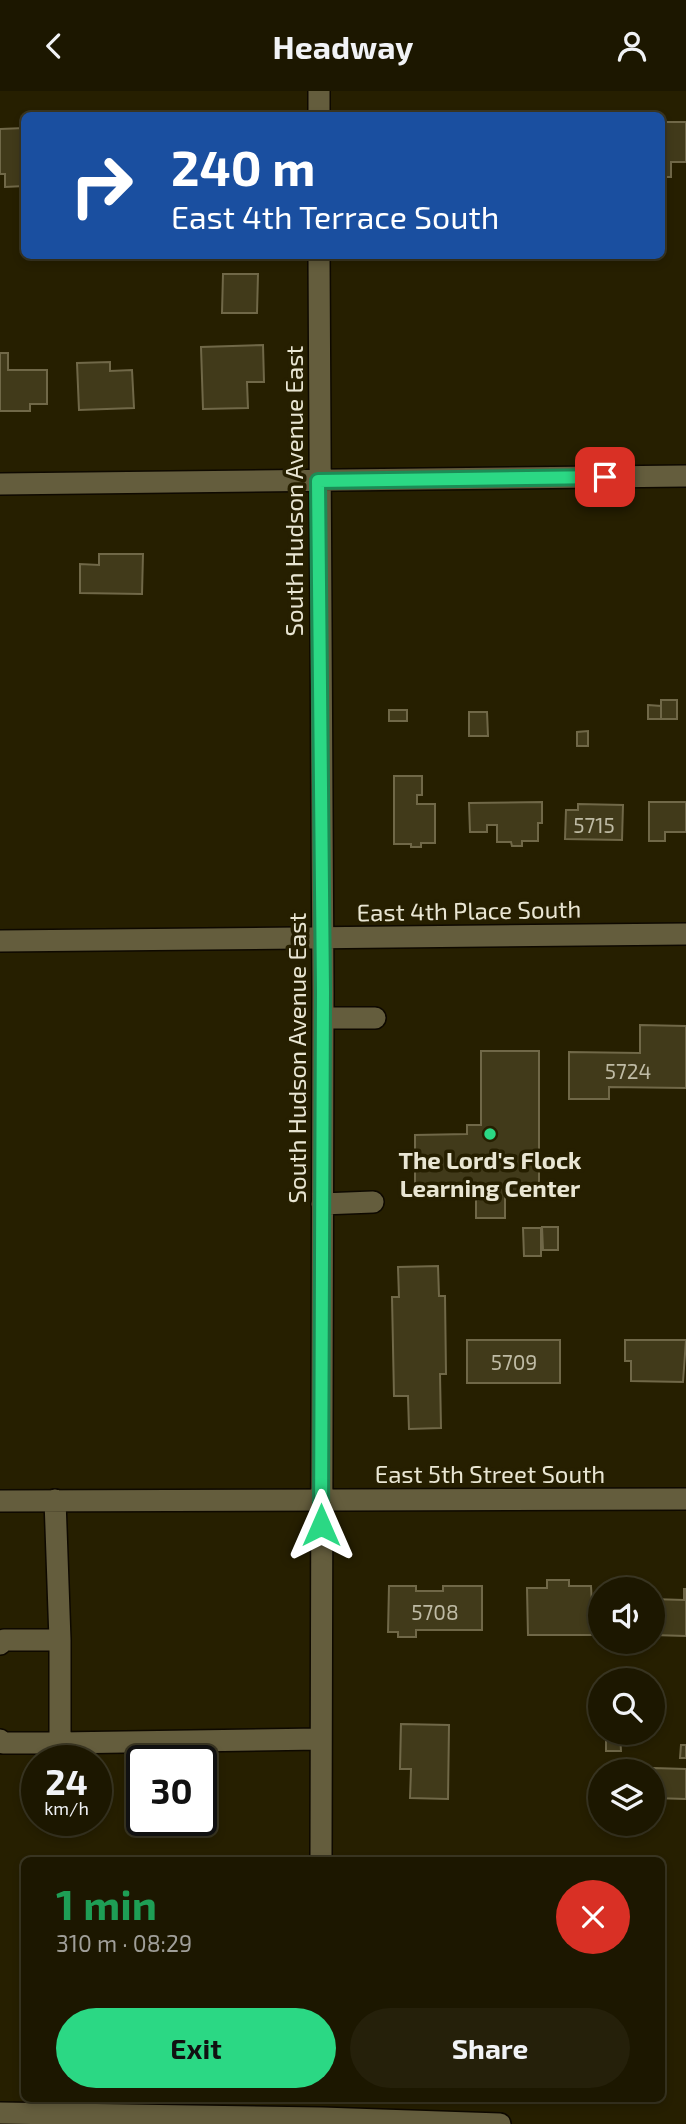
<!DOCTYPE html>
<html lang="en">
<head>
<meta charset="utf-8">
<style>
	body { margin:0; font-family:"Exo 2",sans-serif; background:#25200a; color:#f1f3f6; height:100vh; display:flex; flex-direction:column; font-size:26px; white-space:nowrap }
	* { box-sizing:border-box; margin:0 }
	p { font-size:23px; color:#a09f99 }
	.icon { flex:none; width:38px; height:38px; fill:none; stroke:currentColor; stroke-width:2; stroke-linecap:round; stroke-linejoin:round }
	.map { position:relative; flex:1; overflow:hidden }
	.details { position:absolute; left:21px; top:1766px; width:644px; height:245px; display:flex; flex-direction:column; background:#1c1700; border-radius:10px; box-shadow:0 4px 10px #0003,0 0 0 2px #3a3622 }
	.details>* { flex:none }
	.banner { position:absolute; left:21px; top:21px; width:644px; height:147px; border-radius:10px; box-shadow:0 4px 10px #0003,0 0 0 2px #3a3622; background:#1a4fa0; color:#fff; overflow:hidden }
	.fabs { position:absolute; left:588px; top:1486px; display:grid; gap:14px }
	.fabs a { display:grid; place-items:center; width:77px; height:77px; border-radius:50%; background:#1c1700; box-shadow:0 4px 10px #0003,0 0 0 2px #3a3622; font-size:35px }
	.speed { position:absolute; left:21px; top:1654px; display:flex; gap:14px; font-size:35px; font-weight:700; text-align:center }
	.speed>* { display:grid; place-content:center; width:91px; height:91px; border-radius:50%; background:#1c1700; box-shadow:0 4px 10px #0003,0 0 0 2px #3a3622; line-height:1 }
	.speed small { font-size:18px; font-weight:400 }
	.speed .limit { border:4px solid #111; border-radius:10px; background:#fff; color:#111 }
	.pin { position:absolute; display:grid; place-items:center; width:60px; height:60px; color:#fff; margin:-30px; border-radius:14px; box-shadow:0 4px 10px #0006 }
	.me { position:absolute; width:77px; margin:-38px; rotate:0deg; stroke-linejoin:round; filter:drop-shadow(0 0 5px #0008) }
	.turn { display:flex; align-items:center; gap:24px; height:147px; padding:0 35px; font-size:32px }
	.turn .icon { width:91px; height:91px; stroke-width:2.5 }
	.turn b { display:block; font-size:49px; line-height:60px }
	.round { display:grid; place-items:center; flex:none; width:74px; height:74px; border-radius:37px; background:#25200a }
	.summary { display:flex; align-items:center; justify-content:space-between; height:119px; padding:0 35px }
	h1 { font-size:42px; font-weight:700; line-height:52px; color:#1e9e55 }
	.cta { display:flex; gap:14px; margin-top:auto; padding:14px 35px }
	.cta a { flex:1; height:80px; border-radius:42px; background:#2bd884; color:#111; font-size:28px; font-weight:700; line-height:80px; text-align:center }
	.cta a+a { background:#25200a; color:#f1f3f6 }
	header { display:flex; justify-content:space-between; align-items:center; height:91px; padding:0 35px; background:#1c1700; font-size:32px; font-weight:700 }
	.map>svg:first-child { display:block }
</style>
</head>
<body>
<header><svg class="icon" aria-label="back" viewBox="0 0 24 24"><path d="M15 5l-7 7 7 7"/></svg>Headway<svg class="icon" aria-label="person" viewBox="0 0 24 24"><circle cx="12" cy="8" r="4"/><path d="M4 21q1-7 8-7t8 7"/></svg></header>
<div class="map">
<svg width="686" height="2033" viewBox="0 0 686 2033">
	<rect width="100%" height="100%" fill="#261f00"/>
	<path fill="#413a1a" stroke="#706848" stroke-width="2" d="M666,31H686V71H671V86H662V47H666Z
		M24,37V95L5,96V83H0V38Z
		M223,183H258L257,222H222Z
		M263,254L264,291H247L248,317L203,318L201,256Z
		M0,262H8V279H47V313H30V320H0Z
		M110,271V280L132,279L134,317L79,319L77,272Z
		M99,463H143L142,503L80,502V473L99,474Z
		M661,609H677V628H661Z
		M648,614L661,615V628H648Z
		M389,619H407V630H389Z
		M469,621H487L488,645H469Z
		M588,640V655H577V641Z
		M394,685H422V704H417V713H435V752H421V756H411V753H394Z
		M542,711V732H538V750H522V755H512L511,751H497V734H487V741H470L469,712Z
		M649,711H686V741H665V750H649Z
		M578,713L623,714L622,749L565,748L566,719H578Z
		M640,934L686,935V997L609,996V1008H569V961L640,962Z
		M481,960H539V1104H505V1127H476V1105H415V1044L467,1043V1034H481Z
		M542,1136H558V1159H543Z
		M523,1137H541V1165H524Z
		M438,1175L439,1205H445L446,1283H440L441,1337L409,1338L408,1305H394L392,1206H399L398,1176Z
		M467,1249H560V1292H467Z
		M625,1249H686L683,1291L631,1290V1270H625Z
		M547,1489H569V1495H591L592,1514H600V1544H528L527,1497H547Z
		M389,1495H416V1500H443V1495H482V1539H416V1546H398V1541H388Z
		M684,1498H686V1545L653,1544V1508L684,1509Z
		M401,1633L449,1634L448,1708L410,1707L411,1678H400Z
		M620,1642L621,1660H606V1643Z
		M681,1654H686V1667H680Z
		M653,1677L686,1678V1708L653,1707Z"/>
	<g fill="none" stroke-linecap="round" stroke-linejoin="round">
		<g stroke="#0e0900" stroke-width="24">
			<path id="minor" d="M319,24V0
				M319,164L323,901L321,1769
				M0,393L686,385
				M0,850L686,843
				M323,927H375
				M322,1113L373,1111
				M55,1409L60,1549V1652L320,1648
				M0,1410L686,1408
				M0,1553L4,1549H60
				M0,1649L3,1652H60
				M0,2022L322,2027L500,2033"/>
		</g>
		<use href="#minor" stroke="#645d3d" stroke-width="21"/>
	</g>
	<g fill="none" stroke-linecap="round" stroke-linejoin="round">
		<g stroke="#1c8c56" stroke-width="18">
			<path id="route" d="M321,1434L323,901L318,390L605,386"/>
		</g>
		<use href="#route" stroke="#2bd884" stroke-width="12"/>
	</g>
	<circle fill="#2bd884" stroke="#261f00" stroke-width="2.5" cx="490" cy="1043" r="7"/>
	<g text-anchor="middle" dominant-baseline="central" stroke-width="7" stroke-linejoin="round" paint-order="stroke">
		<g font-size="21" fill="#bfbba5">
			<text x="594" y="733">5715</text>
			<text x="628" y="979">5724</text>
			<text x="514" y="1270">5709</text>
			<text x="435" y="1520">5708</text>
		</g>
		<g font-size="24" fill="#e9e6d3" stroke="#261f00">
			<text transform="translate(293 400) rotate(-90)">South Hudson Avenue East</text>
			<text transform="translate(469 819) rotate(-1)">East 4th Place South</text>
			<text transform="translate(296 967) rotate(-90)">South Hudson Avenue East</text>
			<text x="490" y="1382">East 5th Street South</text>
		</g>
		<g font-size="24" font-weight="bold" fill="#e9e6d3" stroke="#261f00">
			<text x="490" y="1068">The Lord's Flock<tspan x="490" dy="28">Learning Center</tspan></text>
		</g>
	</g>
</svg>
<div class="fabs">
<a><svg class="icon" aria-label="sound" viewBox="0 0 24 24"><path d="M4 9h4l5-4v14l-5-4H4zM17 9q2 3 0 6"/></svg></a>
<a><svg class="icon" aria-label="search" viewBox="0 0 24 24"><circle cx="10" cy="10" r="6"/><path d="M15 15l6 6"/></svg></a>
<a><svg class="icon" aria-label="layers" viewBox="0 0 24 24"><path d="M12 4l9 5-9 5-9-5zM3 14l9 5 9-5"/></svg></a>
</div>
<div class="speed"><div>24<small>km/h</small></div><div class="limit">30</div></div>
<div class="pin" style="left:605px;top:386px;background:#d93025"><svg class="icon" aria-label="arrive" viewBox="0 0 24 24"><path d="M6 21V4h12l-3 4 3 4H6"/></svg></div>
<svg class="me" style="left:321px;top:1434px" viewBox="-20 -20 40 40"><path d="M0-17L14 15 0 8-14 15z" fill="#2bd884" stroke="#fff" stroke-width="4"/></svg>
<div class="banner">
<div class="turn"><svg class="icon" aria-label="right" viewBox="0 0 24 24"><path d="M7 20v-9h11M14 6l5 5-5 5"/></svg><div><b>240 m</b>East 4th Terrace South</div></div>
</div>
<section class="details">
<div class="summary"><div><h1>1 min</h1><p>310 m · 08:29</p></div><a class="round" style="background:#d93025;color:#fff"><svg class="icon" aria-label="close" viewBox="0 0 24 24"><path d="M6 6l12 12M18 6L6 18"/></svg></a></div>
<div class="cta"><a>Exit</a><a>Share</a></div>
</section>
</div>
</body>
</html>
